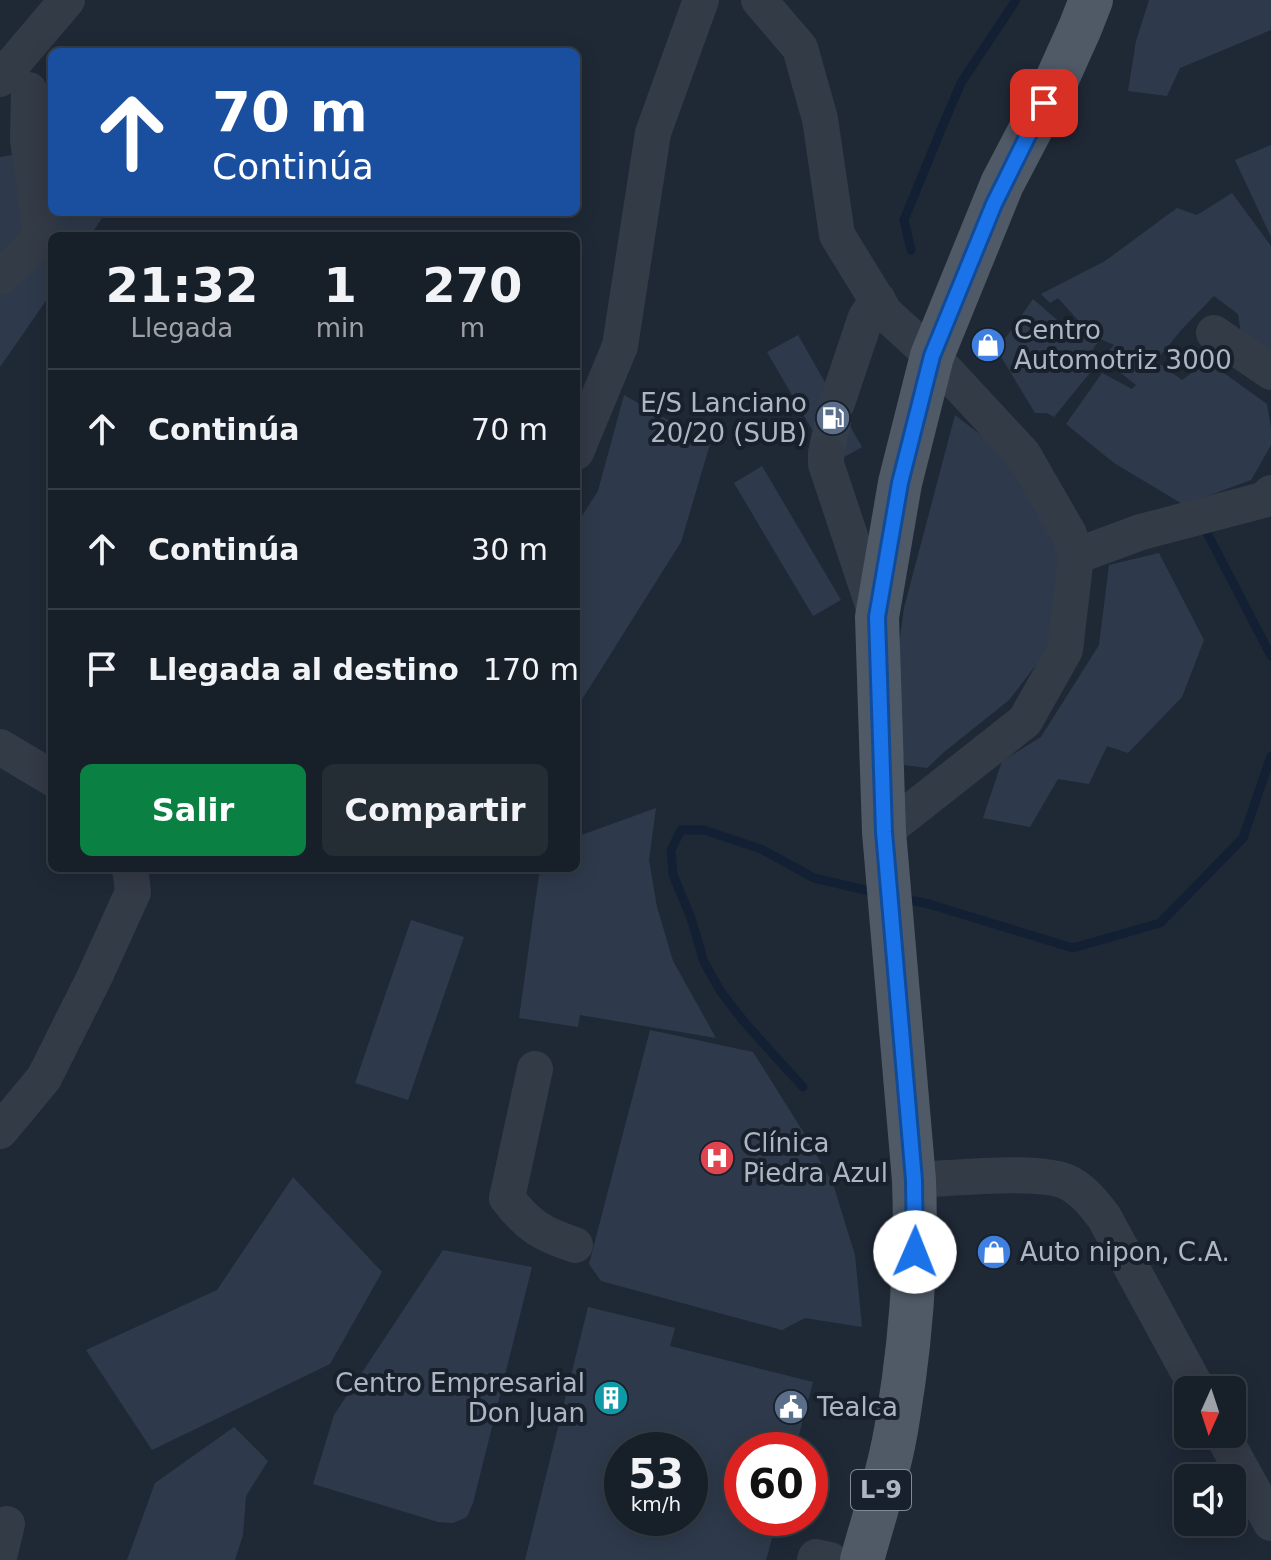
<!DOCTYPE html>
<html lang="es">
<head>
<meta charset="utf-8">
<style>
	body { margin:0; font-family:"DejaVu Sans",sans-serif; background:#242c34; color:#f1f3f6; height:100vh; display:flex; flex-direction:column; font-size:30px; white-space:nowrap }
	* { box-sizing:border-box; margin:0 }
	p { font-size:26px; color:#9ea2a8 }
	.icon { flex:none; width:44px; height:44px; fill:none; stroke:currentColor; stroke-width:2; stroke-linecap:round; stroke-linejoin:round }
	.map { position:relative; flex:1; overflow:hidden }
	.panel { position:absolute; left:48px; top:232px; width:532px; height:640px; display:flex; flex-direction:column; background:#171f28; border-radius:12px; box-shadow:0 4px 20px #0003,0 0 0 2px #363d45 }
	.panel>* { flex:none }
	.hud { position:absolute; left:48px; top:48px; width:532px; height:168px; border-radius:12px; box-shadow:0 4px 20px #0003,0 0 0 2px #363d45; background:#1a4fa0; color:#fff; overflow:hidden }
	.needle { width:52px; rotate:183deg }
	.fabs { position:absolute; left:1174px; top:1376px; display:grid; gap:16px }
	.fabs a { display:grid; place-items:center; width:72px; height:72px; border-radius:12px; background:#171f28; box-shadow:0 4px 20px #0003,0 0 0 2px #363d45; font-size:40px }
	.speed { position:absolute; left:604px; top:1432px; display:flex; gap:16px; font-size:40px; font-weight:700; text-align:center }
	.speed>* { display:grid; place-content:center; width:104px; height:104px; border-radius:50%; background:#171f28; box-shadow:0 4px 20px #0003,0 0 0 2px #363d45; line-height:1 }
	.speed small { font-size:20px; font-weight:400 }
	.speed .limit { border:12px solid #d22; background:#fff; color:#111 }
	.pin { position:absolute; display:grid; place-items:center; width:68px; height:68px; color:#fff; margin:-34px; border-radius:16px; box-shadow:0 4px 12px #0006 }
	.me { position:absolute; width:88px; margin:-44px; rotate:1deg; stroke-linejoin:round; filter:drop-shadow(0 0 6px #0008) }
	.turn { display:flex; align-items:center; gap:28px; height:168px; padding:0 32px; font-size:36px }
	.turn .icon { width:104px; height:104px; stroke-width:2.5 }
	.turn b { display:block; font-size:56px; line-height:68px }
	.eta { display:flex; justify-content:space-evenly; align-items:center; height:136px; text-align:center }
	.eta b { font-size:48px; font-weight:600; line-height:56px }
	.button { display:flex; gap:16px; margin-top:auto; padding:16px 32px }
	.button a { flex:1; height:92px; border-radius:12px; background:#0b8043; color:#fff; font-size:32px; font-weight:600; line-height:92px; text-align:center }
	.button a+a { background:#242c34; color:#f1f3f6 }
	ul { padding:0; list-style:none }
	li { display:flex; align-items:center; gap:24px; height:120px; padding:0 32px; border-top:2px solid #363d45 }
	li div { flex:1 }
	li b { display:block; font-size:30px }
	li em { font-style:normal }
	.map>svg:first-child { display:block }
</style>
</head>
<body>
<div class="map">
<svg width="1271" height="1560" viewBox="0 0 1271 1560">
	<rect width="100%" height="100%" fill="#1f2936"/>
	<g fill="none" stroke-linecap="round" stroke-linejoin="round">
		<path stroke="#132033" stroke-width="9" d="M911,250L904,220L943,125L961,83L1016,0
			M1204,527L1271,656
			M900,898L929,904L1073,948L1160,923L1243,838L1271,756
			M803,1087L745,1023L721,992L704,962L691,918L673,875L671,850L681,830H704L761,849L814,878L878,893"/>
	</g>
	<path fill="#2e3a4b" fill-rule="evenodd" d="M1149,0H1271V30L1180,68L1167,96L1128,91L1136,41Z
		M52,143V212H106L90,236H52V292L0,367V157L31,152Z
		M1271,145V237L1235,160Z
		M1232,193L1271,246V362L1242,340L1238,314L1214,296L1182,329L1146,373L1157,362L1182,380L1207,361L1267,404L1271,428V445L1251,480L1184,505L1114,463L1066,424L1102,373L1132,389L1136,385L1102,358L1114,345L1100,339L1093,349L1102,358L1054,417L1047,413H1035L997,350L1033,299L1078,338L1085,328L1058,298L1050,303L1041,294L1105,261L1177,208L1197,215Z
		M798,335L862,447L832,464L767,352Z
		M624,395L710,444L681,542L576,709V525L598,491Z
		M955,415L1007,455L1059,552L1049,648L1009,700L944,752L927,768L904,765L894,684L904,608Z
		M762,466L841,600L813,616L734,483Z
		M1159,553L1204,640L1182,697L1128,753L1107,746L1089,784L1058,779L1030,827L983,818L1002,761L1041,737L1099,645L1109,565Z
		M656,808L649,860L657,907L673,961L716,1038L580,1015L578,1027L519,1018L540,868H576V837Z
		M411,920L464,937L408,1100L355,1083Z
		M650,1030L753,1052L804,1133L833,1184L855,1255L862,1327L805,1318L782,1330L601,1281L589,1264Z
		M293,1177L382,1272L330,1364L152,1450L86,1350L217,1290Z
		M443,1250L532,1267L473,1503L467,1517L453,1523L438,1522L313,1484L334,1415Z
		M588,1307L675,1328L670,1346L813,1382L795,1450H742V1518H778L766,1560H525ZM622,1450H690V1518H622Z
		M234,1427L268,1461L246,1496L243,1535L235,1560H127L155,1483Z"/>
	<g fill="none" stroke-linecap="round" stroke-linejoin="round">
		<path stroke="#343e4b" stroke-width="36" stroke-dasharray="36 18" stroke-linecap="butt" d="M826,453L837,403"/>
		<path stroke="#333b47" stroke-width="36" d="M759,0L800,48L820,119L837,235L885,313L932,356L1023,454L1069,534L1076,556L1065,650L1025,721L884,832
			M0,79L67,0
			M0,277L30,249L39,234L38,211L28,140L29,90
			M1214,333L1271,372
			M837,403L866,317L878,300
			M576,452L620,346L653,133L701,0
			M826,453V464L877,617
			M1076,556L1141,532L1263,500L1271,493
			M0,747L52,778
			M535,1069L507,1198C528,1226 542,1234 575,1245
			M0,1131L44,1078L95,976L133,892L130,868
			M914,1180C948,1179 1042,1168 1069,1183C1084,1191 1094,1204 1104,1217L1198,1390
			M1222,1434L1271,1523
			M0,1553L7,1524
			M815,1560L816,1557L830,1560"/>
		<path stroke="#505a67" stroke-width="44" d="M862,1560C875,1513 891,1466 898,1418C911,1340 917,1259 914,1180L884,832L877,617L900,483L932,356L1002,184L1058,77L1080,28L1091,0"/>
	</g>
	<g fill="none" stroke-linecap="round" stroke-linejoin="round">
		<g stroke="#114b97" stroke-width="20">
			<path id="route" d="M915,1252L914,1180L884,832L877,617L900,483L932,356L994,204L1044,103"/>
		</g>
		<use href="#route" stroke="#1a73e8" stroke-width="14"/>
	</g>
	<defs>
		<g id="shop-disc" transform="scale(1.8)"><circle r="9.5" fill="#3f7fe0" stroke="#18202b"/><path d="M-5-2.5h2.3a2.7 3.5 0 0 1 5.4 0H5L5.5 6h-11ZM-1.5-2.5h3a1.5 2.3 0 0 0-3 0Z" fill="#fff"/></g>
		<g id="fuel-disc" transform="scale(1.8)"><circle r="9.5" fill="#5c6f8a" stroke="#18202b"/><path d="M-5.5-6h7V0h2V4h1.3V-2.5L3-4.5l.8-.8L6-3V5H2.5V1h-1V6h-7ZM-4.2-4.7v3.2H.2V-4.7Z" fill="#fff"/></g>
		<g id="hospital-disc" transform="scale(1.8)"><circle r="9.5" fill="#e0444e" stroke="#18202b"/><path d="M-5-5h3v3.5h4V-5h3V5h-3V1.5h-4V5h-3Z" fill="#fff"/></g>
		<g id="building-disc" transform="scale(1.8)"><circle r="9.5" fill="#0f9aa8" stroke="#18202b"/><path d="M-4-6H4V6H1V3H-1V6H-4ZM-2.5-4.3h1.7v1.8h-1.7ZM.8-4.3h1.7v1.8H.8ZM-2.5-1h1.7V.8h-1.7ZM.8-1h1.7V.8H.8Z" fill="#fff"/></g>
		<g id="civic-disc" transform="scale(1.8)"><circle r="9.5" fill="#5c6f8a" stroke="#18202b"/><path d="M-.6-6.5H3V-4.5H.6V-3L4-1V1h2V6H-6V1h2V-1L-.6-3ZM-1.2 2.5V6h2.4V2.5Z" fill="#fff"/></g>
	</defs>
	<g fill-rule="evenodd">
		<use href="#shop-disc" x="988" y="345"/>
		<use href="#fuel-disc" x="833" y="418"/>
		<use href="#hospital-disc" x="717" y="1158"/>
		<use href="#shop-disc" x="994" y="1252"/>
		<use href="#building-disc" x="611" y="1398"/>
		<use href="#civic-disc" x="791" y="1407"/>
	</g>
	<g text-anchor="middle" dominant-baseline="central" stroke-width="8" stroke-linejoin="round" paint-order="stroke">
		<rect fill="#18202b" stroke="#808996" stroke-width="2" x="851" y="1470" width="60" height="40" rx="6"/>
		<g font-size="24" font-weight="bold" fill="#adb6c4">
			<text x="881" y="1490">L-9</text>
		</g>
		<g font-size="26" fill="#adb6c4" stroke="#18202b" text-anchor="start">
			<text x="1014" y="330">Centro<tspan x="1014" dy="30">Automotriz 3000</tspan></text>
			<text x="807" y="403" text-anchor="end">E/S Lanciano<tspan x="807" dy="30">20/20 (SUB)</tspan></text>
			<text x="743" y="1143">Clínica<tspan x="743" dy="30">Piedra Azul</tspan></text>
			<text x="1020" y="1252">Auto nipon, C.A.</text>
			<text x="585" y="1383" text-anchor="end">Centro Empresarial<tspan x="585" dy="30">Don Juan</tspan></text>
			<text x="817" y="1407">Tealca</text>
		</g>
	</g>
</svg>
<div class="fabs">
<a><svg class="needle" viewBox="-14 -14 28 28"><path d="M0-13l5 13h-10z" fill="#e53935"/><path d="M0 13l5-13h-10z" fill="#9ea2a8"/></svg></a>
<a><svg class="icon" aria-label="sound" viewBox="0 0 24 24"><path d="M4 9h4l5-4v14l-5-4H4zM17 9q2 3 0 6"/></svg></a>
</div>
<div class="speed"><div>53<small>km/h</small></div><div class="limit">60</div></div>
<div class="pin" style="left:1044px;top:103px;background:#d93025"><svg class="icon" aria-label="arrive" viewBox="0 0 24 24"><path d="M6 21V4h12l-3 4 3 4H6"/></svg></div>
<svg class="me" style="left:915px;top:1252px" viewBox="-20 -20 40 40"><circle r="19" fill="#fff"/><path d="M0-13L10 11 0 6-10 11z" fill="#1a73e8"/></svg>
<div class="hud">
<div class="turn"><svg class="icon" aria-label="ahead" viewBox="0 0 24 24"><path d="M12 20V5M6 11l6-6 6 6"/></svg><div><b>70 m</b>Continúa</div></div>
</div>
<section class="panel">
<div class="eta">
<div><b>21:32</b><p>Llegada</p></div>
<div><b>1</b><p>min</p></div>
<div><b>270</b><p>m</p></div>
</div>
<ul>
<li><svg class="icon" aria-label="ahead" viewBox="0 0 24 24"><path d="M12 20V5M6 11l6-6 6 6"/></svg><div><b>Continúa</b></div><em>70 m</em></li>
<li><svg class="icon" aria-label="ahead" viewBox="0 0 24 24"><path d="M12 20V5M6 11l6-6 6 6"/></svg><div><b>Continúa</b></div><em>30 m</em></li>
<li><svg class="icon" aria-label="arrive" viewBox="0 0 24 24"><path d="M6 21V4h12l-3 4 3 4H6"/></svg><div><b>Llegada al destino</b></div><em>170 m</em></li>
</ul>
<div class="button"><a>Salir</a><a>Compartir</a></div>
</section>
</div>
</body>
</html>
